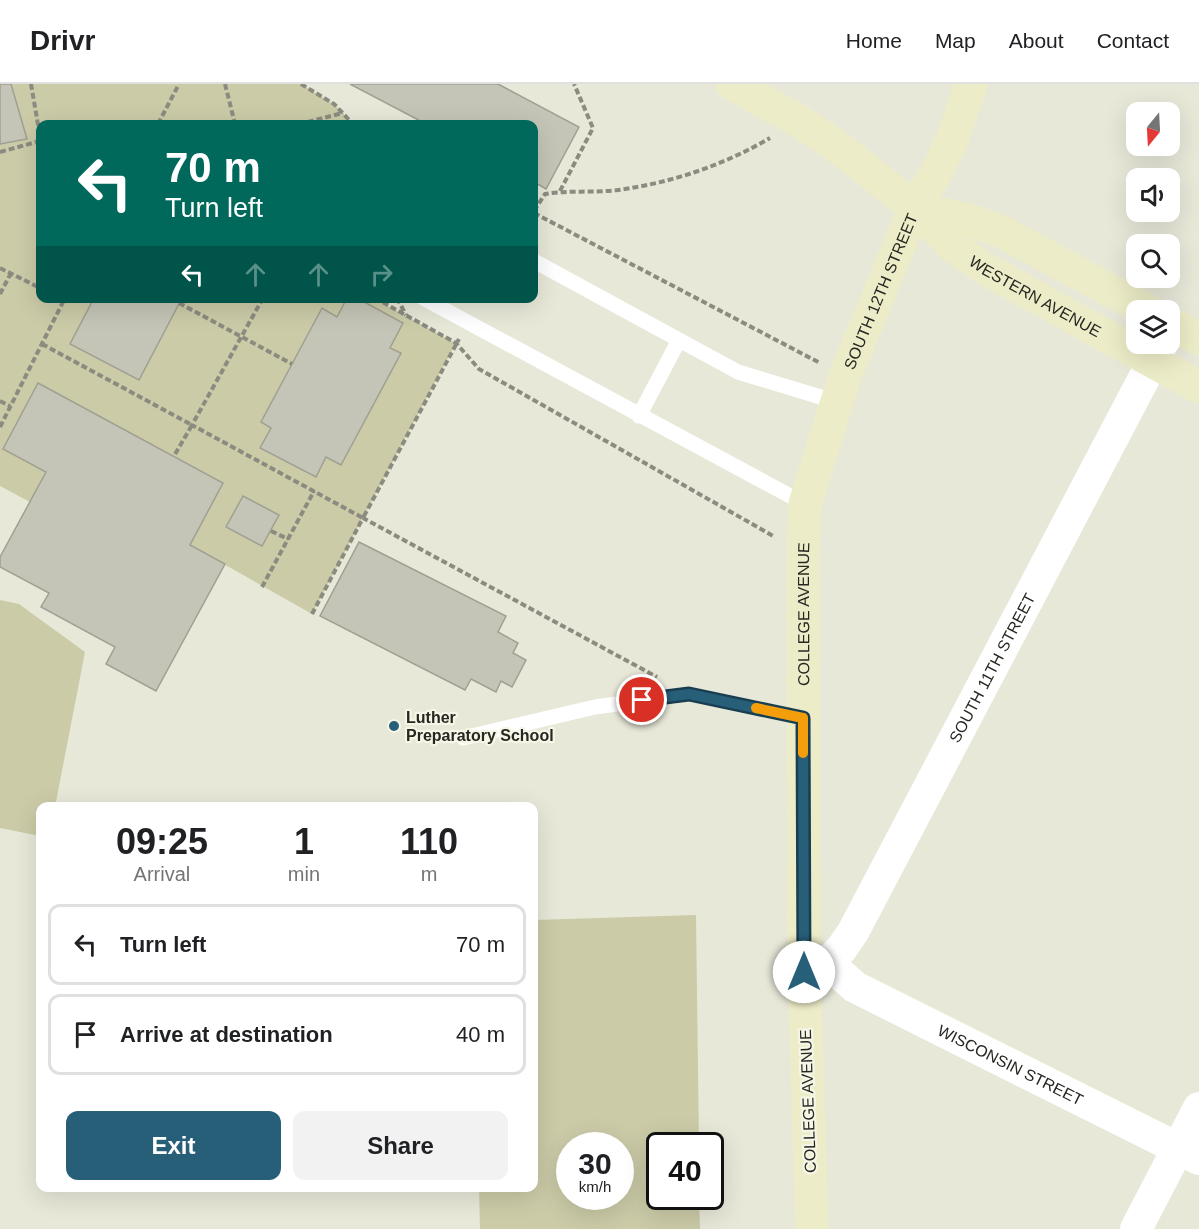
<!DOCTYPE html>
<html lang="en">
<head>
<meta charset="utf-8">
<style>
	body { margin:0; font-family:Helvetica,sans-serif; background:#f2f2f2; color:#202124; height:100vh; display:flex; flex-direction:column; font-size:22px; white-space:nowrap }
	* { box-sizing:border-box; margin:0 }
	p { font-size:20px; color:#757577 }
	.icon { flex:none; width:33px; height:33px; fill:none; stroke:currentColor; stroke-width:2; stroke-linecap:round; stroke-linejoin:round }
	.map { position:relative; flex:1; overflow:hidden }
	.sheet { position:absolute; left:36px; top:718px; width:502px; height:390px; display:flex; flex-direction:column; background:#fff; border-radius:12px; box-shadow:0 6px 24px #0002 }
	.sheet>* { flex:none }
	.banner { position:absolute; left:36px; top:36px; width:502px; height:183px; border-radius:12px; box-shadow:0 6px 24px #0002; background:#00695c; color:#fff; overflow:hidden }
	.needle { width:39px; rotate:198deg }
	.buttons { position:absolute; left:1126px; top:18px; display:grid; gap:12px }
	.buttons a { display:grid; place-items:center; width:54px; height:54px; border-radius:12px; background:#fff; box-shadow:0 6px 24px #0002; font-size:30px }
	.speed { position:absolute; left:556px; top:1048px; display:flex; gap:12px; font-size:30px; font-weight:700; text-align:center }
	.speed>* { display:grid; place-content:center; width:78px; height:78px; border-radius:50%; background:#fff; box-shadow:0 6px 24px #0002; line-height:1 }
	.speed small { font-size:15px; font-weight:400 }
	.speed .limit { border:3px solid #111; border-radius:9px; background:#fff; color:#111 }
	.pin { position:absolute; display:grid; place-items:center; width:51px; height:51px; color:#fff; margin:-26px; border:3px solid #fff; border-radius:50%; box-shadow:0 2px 6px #0007 }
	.me { position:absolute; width:66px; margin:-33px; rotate:0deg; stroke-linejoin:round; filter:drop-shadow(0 0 4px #0008) }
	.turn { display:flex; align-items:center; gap:21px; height:126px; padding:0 30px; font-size:27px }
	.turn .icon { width:78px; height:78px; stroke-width:2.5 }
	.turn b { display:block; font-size:42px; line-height:51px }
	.lanes { display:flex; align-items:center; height:57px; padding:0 30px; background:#0003; justify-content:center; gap:30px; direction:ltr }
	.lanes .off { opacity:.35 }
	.eta { display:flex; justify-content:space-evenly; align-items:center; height:102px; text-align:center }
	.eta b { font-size:36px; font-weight:700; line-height:42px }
	.button { display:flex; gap:12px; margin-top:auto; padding:12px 30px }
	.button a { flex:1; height:69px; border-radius:12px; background:#275f79; color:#fff; font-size:24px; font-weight:700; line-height:69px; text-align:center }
	.button a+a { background:#f2f2f2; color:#202124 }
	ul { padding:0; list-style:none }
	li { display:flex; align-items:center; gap:18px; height:81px; margin:0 12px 9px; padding:0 18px; border:3px solid #e0e0e0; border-radius:12px }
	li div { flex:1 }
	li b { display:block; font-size:22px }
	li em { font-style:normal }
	header { display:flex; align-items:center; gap:36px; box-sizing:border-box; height:84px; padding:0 30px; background:#fff; border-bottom:2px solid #e0e0e0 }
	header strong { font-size:28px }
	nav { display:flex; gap:33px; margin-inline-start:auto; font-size:21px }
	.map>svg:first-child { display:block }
</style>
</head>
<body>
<header>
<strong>Drivr</strong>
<nav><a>Home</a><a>Map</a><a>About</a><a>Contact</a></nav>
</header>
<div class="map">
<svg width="1199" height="1145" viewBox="0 0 1199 1145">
	<rect width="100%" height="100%" fill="#e8e8d9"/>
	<path fill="#cbcba8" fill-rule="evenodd" d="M11,0H301L334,20L353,40H40V214L94,215L70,260L139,296L182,215H347L337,233L321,225L261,338L271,344L260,364L315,393L326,373L341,381L400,270L390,264L357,215H375L456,259L312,530L190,461L223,399L39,299L3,365L46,388L30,418L0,402V60L27,54ZM279,431L262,462L227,443Z
		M0,516L19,520L85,568L55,723H40V752L0,744Z
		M696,831L699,1062H660V1113H699L700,1145H480L479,1104H534V836ZM570,1062H621V1113H570Z"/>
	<path fill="#c4c5b6" stroke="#9fa092" stroke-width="1.5" d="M0,0H11L27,55L0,60Z
		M350,0H498L579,43L546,105L534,98V40H426Z
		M94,214H182L139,296L70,260Z
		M347,214H357L403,239L390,264L401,269L341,381L326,373L316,393L260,364L271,344L261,338L322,224L337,233Z
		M38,299L223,399L190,461L225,480L156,607L106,580L115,563L41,523L49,509L0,483V473L46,388L3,365Z
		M243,412L279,431L262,462L226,443Z
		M359,458L506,532L498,548L518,559L513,569L526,576L512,603L501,597L496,608L471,595L465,606L320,532Z"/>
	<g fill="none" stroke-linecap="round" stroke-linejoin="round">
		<path stroke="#8b8b80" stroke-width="4" stroke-dasharray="6 3" stroke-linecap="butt" d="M31,0L40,52
			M225,0L235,40
			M301,0L334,20L353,40
			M158,40L179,0
			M299,40L343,29
			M0,68L40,57
			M560,107L593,44L574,0
			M534,127L545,110C569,106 594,109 618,106C671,99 724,81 770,54
			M534,129L820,279
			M0,184L40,204
			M0,210L11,189
			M263,214L192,341L363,434L459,255
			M375,214L456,259L479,285L775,453
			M397,214L406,231
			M179,219L292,280
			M42,260L192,341L174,372
			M0,317L10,322
			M0,343L64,216
			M271,447L288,455
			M262,503L314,407
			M312,530L363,434L657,593"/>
		<path stroke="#fff" stroke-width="15" d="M534,177L738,288L837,318
			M423,214L805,420
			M639,332L679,256
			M463,654L595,623L689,610L803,634"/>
		<g stroke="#fff" stroke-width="32">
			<path id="s1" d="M828,879L855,903L1199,1075"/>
			<path id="s2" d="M804,888L828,879L842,864L853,848L1162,260"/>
			<path d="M1136,1145L1199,1024"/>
		</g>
		<g stroke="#ececc8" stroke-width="33">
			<path id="s3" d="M732,0L799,37L834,60L915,124L955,164L987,186L1199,303"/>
			<path d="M915,124L973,137L1002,148L1147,226"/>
			<path d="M1170,239L1199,255"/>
			<path id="s4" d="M812,1145L804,888L803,469L805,420L845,292L915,124L940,82L954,51L971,0"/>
		</g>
	</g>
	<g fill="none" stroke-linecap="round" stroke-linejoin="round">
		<g stroke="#193e4f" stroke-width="15">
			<path id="route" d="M642,616L689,610L803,634L804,888"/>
		</g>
		<use href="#route" stroke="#275f79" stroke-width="10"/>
		<path stroke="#f59e0b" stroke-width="10" d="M756,624L803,634V669"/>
	</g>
	<circle fill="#275f79" stroke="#f5f6e6" stroke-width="2" cx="394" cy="642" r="6"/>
	<g text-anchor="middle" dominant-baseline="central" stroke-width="4.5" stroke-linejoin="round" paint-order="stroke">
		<g font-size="16" fill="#272722" stroke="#f5f6e6">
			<text stroke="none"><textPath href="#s4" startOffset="951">SOUTH 12TH STREET</textPath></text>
			<text stroke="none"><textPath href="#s3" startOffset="372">WESTERN AVENUE</textPath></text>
			<text stroke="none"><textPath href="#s4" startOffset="615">COLLEGE AVENUE</textPath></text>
			<text stroke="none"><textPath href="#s2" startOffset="364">SOUTH 11TH STREET</textPath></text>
			<text stroke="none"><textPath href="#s1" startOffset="210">WISCONSIN STREET</textPath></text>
			<text transform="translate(808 1017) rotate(-92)">COLLEGE AVENUE</text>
		</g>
		<g font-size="16" font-weight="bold" fill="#272722" stroke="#f5f6e6" text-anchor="start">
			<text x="406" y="633">Luther<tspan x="406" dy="18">Preparatory School</tspan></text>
		</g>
	</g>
</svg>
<div class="buttons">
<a><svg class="needle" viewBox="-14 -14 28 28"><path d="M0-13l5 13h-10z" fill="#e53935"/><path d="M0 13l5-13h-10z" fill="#757577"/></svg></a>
<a><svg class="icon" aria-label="sound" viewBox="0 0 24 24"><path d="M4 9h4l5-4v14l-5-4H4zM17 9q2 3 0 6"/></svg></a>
<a><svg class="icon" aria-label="search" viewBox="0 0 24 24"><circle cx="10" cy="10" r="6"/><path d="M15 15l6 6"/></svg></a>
<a><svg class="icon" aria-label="layers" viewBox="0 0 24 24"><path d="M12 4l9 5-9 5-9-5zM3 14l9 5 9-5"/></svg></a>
</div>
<div class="speed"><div>30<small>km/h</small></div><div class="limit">40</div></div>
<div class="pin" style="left:642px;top:616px;background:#d93025"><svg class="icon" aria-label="arrive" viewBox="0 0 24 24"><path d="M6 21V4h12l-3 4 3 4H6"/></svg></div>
<svg class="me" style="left:804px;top:888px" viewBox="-20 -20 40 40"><circle r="19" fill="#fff"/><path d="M0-13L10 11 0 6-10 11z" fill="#275f79"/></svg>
<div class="banner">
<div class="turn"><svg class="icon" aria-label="left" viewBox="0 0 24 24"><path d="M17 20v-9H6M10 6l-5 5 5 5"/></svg><div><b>70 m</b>Turn left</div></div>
<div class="lanes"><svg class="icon" aria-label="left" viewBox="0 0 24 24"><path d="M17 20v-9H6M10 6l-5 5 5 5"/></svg><svg class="icon off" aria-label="ahead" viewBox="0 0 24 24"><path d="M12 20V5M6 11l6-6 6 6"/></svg><svg class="icon off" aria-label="ahead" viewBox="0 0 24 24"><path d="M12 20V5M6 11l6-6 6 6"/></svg><svg class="icon off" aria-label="right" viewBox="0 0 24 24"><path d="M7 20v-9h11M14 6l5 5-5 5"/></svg></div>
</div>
<section class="sheet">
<div class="eta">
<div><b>09:25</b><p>Arrival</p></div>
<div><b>1</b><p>min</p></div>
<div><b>110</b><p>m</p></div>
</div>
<ul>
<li><svg class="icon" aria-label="left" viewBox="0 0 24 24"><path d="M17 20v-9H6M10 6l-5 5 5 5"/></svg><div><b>Turn left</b></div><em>70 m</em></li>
<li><svg class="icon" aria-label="arrive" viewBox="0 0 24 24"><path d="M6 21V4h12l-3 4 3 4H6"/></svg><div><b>Arrive at destination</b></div><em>40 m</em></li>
</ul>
<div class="button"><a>Exit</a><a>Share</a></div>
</section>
</div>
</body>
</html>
